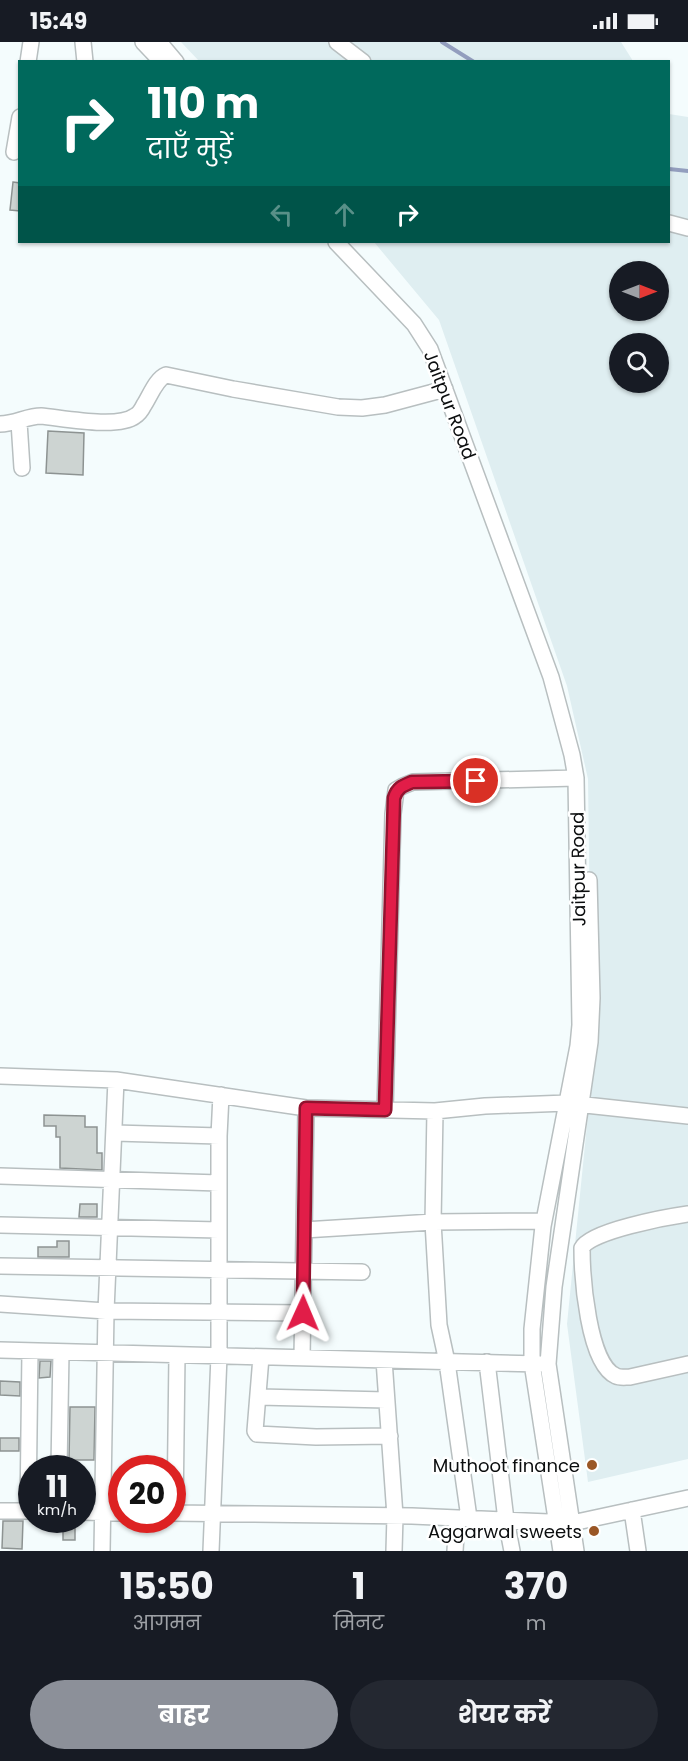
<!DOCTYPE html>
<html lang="hi">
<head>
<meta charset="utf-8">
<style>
	body { margin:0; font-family:Poppins,"Noto Sans Devanagari",sans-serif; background:#242831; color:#f1f3f6; height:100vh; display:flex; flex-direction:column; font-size:22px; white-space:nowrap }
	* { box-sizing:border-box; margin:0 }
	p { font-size:20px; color:#9ea1a6 }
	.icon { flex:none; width:33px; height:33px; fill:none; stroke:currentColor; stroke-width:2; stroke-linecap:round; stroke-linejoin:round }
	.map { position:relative; height:1509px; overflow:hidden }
	.sheet { display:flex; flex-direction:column; background:#171b24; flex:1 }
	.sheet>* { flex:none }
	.hud { position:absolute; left:18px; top:18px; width:652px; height:183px; border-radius:0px; box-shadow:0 2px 4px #0004; background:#00695c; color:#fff; overflow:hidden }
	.needle { width:39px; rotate:90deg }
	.tools { position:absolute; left:609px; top:219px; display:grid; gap:12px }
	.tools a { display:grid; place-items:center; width:60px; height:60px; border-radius:50%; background:#171b24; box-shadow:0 2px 4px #0004; font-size:30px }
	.speed { position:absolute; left:18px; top:1413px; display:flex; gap:12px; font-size:30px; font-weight:700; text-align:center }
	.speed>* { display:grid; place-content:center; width:78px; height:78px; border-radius:50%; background:#171b24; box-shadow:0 2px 4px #0004; line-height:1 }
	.speed small { font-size:15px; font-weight:400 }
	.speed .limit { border:9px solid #d22; background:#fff; color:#111 }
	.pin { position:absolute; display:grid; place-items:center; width:51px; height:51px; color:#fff; margin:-26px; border:3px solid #fff; border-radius:50%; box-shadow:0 2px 6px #0007 }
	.me { position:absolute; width:66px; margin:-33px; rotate:1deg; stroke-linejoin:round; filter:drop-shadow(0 0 4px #0008) }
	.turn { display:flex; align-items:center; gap:21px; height:126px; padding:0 30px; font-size:27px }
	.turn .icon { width:78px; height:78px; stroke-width:2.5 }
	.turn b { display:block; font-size:42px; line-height:51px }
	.lanes { display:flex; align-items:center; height:57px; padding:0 30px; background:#0003; justify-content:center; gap:30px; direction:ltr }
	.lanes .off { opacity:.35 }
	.eta { display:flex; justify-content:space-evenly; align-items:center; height:102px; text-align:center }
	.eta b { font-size:36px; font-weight:700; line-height:42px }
	.button { display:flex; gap:12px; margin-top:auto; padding:12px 30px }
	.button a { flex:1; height:69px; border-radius:36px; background:#8c9099; color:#fff; font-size:24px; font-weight:700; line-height:69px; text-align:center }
	.button a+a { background:#242831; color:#f1f3f6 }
	.status { display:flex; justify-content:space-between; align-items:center; height:42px; padding:0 30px; background:#171b24; direction:ltr }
	.status svg { height:16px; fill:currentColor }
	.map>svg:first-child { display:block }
</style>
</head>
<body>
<div class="status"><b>15:49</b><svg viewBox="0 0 49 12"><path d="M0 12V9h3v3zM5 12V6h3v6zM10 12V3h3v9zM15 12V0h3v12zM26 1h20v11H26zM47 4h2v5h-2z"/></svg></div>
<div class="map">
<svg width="688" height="1509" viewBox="0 0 688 1509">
	<rect width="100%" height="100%" fill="#f4fcfd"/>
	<path fill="#dfeef1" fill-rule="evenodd" d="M181,0H621L633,19L200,20Z
		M669,72L688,75V1417L588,1440L567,1282L592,1033L588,737L567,644L439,278L374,200H669ZM620,230H658V268H620ZM620,302H658V340H620Z"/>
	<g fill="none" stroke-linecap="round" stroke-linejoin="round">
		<path stroke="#939ebe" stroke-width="4" d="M442,0L474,20
			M669,127L688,129"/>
	</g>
	<path fill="#cdd4d2" stroke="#8d9392" stroke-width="1.5" d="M13,140L20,141V169L10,168Z
		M48,389L84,391L83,433L46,431Z
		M44,1073L85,1074V1085H97V1111H102V1128L60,1126V1095H56V1084H44Z
		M80,1162H97V1175H79Z
		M57,1199H69V1215H38V1205H57Z
		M40,1319H51L50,1335L39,1336Z
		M0,1339L20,1340V1354L0,1353Z
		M70,1365H95L94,1418H69Z
		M0,1396H19V1409H0Z
		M63,1478H75V1498H63Z
		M3,1479H23L22,1507L2,1506Z"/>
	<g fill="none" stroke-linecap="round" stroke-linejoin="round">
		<g stroke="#b8bfc0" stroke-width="18">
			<path id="minor" d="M83,0L85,20
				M143,0L162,20
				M159,0L176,20
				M337,0L363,20
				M28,20L31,0
				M14,110L20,75
				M669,181L688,186
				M336,200L414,282L430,307L551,635L572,713L576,736L580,983L578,1004L543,1184L532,1287V1321L561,1509
				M19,380L22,426
				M0,382C15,382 27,374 41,374C63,376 118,387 135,374C139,372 142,367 144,363C150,354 156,337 166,333L233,347L338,365L362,366L385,363L445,347
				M0,1034L116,1038L306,1066L435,1069L485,1064L567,1061L688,1074
				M385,1068L393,772L396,748L403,744L413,740L576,736
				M435,1069L433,1180L439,1283L447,1320L469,1476
				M115,1091L219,1094
				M0,1134L219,1141
				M688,1172C667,1175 590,1189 582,1206C582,1234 588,1322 616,1334C620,1336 625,1335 630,1335L688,1322
				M0,1183L219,1188
				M304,1188L433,1180L544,1179
				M0,1224L362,1230
				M0,1262L106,1269L303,1271
				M0,1308L540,1322
				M261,1315L255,1389L257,1392L316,1395L390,1394
				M302,1316L306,1066
				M384,1318L395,1474L394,1509
				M487,1320L506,1478L512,1509
				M259,1355L386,1358
				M59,1426L61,1310
				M632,1468L638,1509
				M0,1469H32
				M28,1469L30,1309
				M82,1470L122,1471
				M172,1471L412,1474L572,1481L688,1456
				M175,1471L177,1313
				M102,1509L106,1269L116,1038
				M211,1509L219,1314V1094L221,1053
				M455,1509L457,1476
				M576,1509L548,1322L554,1245L590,1000L592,956L589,838"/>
		</g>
		<use href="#minor" stroke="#fff" stroke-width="15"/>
	</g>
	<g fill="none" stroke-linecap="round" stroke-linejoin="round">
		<g stroke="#92132f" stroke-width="15">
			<path id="route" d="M303,1271L306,1066L385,1068L394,756C397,746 402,744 412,740L476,739"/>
		</g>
		<use href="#route" stroke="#e11d48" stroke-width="10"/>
	</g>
	<g fill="#9a5726" stroke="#fff" stroke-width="2">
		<circle cx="592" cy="1423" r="6"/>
		<circle cx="594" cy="1489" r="6"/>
	</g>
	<g text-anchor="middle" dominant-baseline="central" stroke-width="5" stroke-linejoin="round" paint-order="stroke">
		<g font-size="18" fill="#0b0d0e" stroke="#fff">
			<text transform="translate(450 363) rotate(69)">Jaitpur Road</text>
			<text transform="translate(578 827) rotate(-91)">Jaitpur Road</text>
		</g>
		<g font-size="18" fill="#0b0d0e" stroke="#fff" text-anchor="end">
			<text x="580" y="1423">Muthoot finance</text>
			<text x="582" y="1489">Aggarwal sweets</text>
		</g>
	</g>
</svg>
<div class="tools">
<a><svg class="needle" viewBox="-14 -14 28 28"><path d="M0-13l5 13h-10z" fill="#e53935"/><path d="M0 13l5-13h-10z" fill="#9ea1a6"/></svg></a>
<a><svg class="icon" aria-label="search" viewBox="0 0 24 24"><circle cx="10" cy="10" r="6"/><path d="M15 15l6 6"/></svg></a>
</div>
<div class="speed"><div>11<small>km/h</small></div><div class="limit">20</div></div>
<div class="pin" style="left:476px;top:739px;background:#d93025"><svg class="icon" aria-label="arrive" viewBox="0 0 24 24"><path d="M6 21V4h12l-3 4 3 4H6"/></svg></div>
<svg class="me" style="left:303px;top:1271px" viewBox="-20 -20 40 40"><path d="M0-17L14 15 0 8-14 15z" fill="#e11d48" stroke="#fff" stroke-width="4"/></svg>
<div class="hud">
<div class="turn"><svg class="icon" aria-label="right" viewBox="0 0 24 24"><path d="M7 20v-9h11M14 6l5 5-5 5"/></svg><div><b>110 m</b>दाएँ मुड़ें</div></div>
<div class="lanes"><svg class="icon off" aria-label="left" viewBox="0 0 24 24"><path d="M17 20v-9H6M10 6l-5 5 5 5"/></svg><svg class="icon off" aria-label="ahead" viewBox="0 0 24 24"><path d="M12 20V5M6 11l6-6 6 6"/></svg><svg class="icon" aria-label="right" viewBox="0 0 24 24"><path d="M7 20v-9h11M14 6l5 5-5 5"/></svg></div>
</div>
</div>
<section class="sheet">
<div class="eta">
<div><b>15:50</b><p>आगमन</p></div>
<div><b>1</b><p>मिनट</p></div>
<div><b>370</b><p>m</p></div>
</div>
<div class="button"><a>बाहर</a><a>शेयर करें</a></div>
</section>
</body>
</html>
